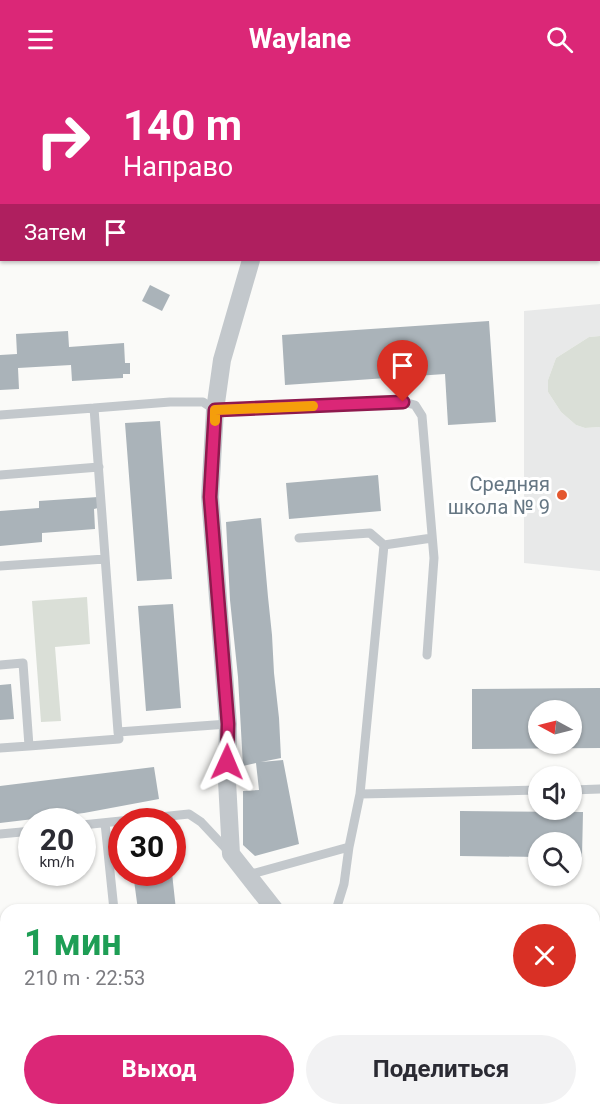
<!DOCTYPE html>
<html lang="ru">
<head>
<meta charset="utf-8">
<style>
	body { margin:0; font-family:Roboto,sans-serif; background:#f2f2f3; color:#2b2b33; height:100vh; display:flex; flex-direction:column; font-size:22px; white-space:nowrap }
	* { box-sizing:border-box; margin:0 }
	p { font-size:20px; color:#7c7c81 }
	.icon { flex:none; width:33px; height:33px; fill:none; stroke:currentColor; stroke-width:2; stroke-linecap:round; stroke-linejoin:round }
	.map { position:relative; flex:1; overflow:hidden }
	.sheet { position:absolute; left:0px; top:826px; width:600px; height:212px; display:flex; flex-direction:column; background:#fff; border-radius:18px 18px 0 0; box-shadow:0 2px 4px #0004 }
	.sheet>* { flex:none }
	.banner { position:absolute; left:0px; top:0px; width:600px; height:183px; box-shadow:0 2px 4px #0004; background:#db2777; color:#fff; overflow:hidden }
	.needle { width:39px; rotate:277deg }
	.buttons { position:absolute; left:528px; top:622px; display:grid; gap:12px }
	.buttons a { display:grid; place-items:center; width:54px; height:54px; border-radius:50%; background:#fff; box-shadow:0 2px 4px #0004; font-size:30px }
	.speed { position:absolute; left:18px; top:730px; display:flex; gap:12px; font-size:30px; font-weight:700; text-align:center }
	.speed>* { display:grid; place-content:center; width:78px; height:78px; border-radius:50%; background:#fff; box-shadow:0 2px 4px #0004; line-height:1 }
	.speed small { font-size:15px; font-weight:400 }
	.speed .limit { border:9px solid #d22; background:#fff; color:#111 }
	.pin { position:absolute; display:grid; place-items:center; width:51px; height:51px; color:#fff; margin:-62px -26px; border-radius:50% 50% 50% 0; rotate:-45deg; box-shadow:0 0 6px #0007 }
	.pin .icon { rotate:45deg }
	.me { position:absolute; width:66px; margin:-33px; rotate:1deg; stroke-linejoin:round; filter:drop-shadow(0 0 4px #0008) }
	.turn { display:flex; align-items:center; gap:21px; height:126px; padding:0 24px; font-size:27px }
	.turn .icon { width:78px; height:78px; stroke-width:2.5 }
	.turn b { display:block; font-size:42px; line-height:51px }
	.then { display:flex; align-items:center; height:57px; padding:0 24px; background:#0003; gap:12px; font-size:22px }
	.round { display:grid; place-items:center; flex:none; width:63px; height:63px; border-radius:32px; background:#f2f2f3 }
	.headline { display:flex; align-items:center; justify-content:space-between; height:102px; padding:0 24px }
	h1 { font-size:36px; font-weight:700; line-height:45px; color:#1e9e55 }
	.button { display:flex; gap:12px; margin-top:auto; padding:12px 24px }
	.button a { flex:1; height:69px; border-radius:36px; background:#db2777; color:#fff; font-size:24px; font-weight:700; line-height:69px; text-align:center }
	.button a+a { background:#f2f2f3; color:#2b2b33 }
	header { display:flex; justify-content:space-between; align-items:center; height:78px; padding:0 24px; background:#db2777; color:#fff; font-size:27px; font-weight:700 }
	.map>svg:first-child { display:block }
</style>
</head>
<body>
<header><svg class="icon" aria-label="menu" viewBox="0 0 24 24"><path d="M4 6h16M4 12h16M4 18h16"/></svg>Waylane<svg class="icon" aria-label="search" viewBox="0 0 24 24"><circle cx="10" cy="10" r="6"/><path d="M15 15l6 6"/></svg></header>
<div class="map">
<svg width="600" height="1037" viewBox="0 0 600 1037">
	<rect width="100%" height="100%" fill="#fafaf8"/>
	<path fill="#e8e9e9" d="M600,226V258L589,259L556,280L548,302V314L561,334L576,347L585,350L600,349V493L524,485V233Z"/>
	<path fill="#dadfd7" d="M600,258V349L585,350L576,347L561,334L548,314V302L556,280L589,259Z
		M87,519L90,566L55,569L61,643L41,644L32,523Z"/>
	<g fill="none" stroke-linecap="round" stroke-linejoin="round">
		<path stroke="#bbc7cb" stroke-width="5" d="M142,2L143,0
			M0,165L2,164"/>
	</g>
	<path fill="#aab3b9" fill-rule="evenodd" d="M150,207L170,217L162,233L142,223Z
		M489,243L496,344L448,347L445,296L285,307L282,257Z
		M68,253L69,269L124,265L125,285H130V296H123V300L72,303L71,287L18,290L19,311L0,312V277L17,276L16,256Z
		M160,343L172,501L137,503L125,345Z
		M378,397L381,433L289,441L286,405Z
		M98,419V430L94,431L95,451L42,455V464L0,468V433L39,430V423Z
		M261,440L268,519L272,557L274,595L279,640L281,680L261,684L283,682L299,766L255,778L243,767V713L259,712L256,685L243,688L238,599L230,522L226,444Z
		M173,526L181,630L146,633L138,528Z
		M11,606L14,641L0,642V607Z
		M600,610V670L472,671V611ZM538,633H572V666H538Z
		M154,689L159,721L84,735L0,745V708Z
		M460,733L583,734L582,779H572V765H538V779L460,778Z
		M133,795H172L176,832H138Z
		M580,829V832H526V831Z
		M0,928H2L6,971V1009H0Z
		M224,1032L225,1037H176V1036L190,1034Z
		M446,1032H545L546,1037H447Z"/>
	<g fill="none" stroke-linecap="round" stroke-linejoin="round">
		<path stroke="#c3c8cc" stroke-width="9" d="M16,2V0
			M0,15H2
			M0,78L2,77
			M0,337L94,330
			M0,397L99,389
			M299,460L370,455L384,467L432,460
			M0,488L105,481
			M0,587L23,585L29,668L119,661L118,654
			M228,646L118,654L94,330L170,324H203L215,332L403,324L415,327L422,338L434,480L427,577
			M0,670L29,668
			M572,712L600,711
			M360,716L538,712
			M105,745L114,832
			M82,747L189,736L201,744L230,775
			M0,756L32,753
			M248,797L349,769
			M336,832L344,806L349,769L360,716L384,467
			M594,972H600
			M134,1032V1037"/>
		<path stroke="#c3c8cc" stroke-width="18" d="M598,122H600
			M251,182L222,282L215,332L210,419L228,646L227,703L231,776L275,832
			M367,1032V1037"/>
	</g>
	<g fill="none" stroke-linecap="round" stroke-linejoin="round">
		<g stroke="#8e194d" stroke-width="15">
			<path id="route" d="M227,684L228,646L210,419L215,332L403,324"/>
		</g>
		<use href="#route" stroke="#db2777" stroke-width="10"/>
		<path stroke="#f59e0b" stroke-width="10" d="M215,343V332L313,328"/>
	</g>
	<circle fill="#e4572e" stroke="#fff" stroke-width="2" cx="562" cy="417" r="6"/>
	<g text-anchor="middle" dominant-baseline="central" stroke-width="6" stroke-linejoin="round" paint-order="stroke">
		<g font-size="20" fill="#657683" stroke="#fff" text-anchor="end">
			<text x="550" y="406">Средняя<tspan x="550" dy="23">школа № 9</tspan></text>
		</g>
	</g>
</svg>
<div class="buttons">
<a><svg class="needle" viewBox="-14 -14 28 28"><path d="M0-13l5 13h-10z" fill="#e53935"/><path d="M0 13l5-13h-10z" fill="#7c7c81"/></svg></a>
<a><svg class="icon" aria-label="sound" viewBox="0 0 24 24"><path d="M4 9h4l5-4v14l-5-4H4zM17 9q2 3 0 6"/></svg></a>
<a><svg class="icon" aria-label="search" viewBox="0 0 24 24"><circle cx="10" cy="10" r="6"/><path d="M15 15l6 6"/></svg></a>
</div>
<div class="speed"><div>20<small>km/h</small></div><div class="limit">30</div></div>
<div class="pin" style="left:403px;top:324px;background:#d93025"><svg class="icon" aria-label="arrive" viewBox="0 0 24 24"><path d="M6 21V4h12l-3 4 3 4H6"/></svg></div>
<svg class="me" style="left:227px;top:684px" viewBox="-20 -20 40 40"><path d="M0-17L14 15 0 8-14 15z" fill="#db2777" stroke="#fff" stroke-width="4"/></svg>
<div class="banner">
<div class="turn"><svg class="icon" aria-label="right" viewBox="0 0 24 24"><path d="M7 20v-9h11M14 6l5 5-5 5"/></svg><div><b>140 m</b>Направо</div></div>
<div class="then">Затем<svg class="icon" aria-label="arrive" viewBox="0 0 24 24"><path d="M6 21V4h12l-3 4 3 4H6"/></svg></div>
</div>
<section class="sheet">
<div class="headline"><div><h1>1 мин</h1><p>210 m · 22:53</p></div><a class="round" style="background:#d93025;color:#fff"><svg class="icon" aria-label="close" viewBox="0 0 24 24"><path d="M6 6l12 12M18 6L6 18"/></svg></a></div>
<div class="button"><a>Выход</a><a>Поделиться</a></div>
</section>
</div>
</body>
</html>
